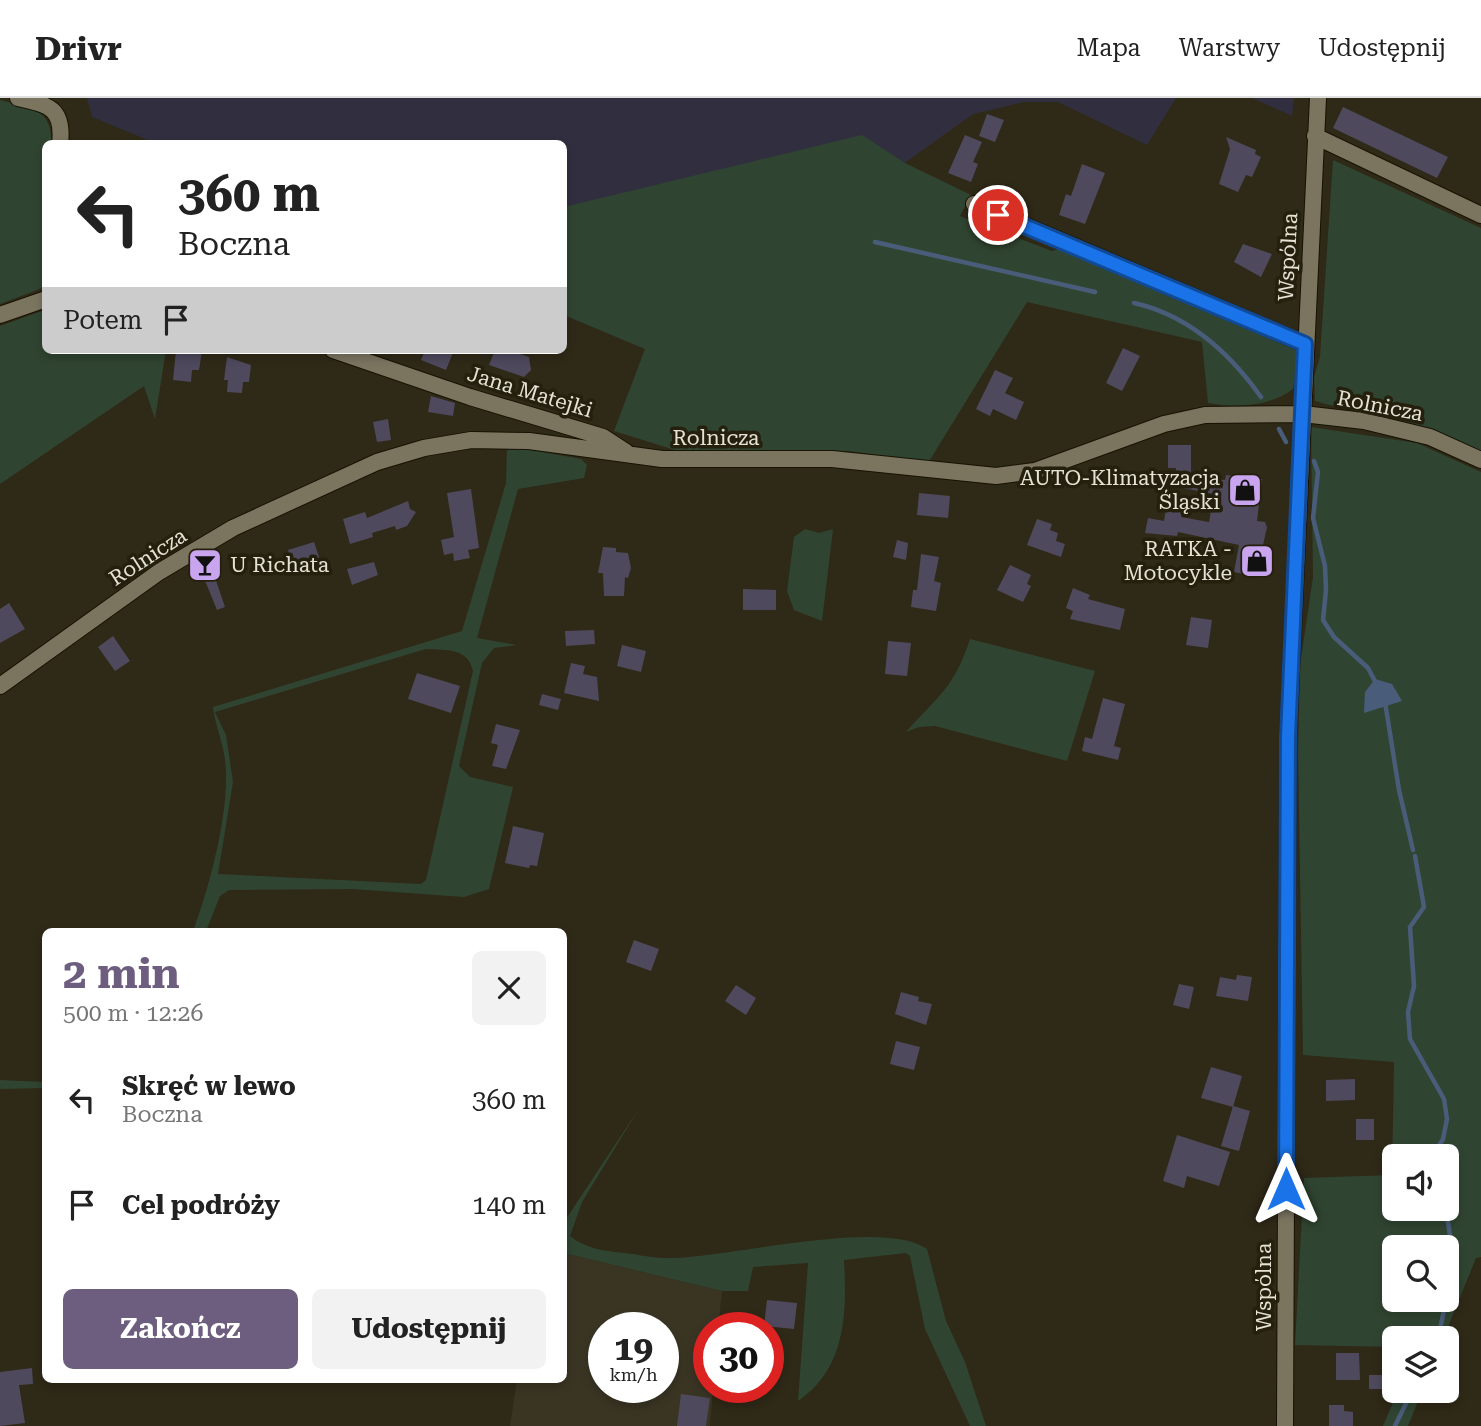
<!DOCTYPE html>
<html lang="pl">
<head>
<meta charset="utf-8">
<style>
	body { margin:0; font-family:"Roboto Serif",serif; background:#f2f2f2; color:#222; height:100vh; display:flex; flex-direction:column; font-size:26px; white-space:nowrap }
	* { box-sizing:border-box; margin:0 }
	p { font-size:23px; color:#767676 }
	.icon { flex:none; width:38px; height:38px; fill:none; stroke:currentColor; stroke-width:2; stroke-linecap:round; stroke-linejoin:round }
	.map { position:relative; flex:1; overflow:hidden }
	.side { position:absolute; left:42px; top:830px; width:525px; height:455px; display:flex; flex-direction:column; background:#fff; border-radius:10px; box-shadow:0 4px 10px #0003 }
	.side>* { flex:none }
	.top-card { position:absolute; left:42px; top:42px; width:525px; height:214px; border-radius:10px; box-shadow:0 4px 10px #0003; background:#fff; color:#222; overflow:hidden }
	.tools { position:absolute; left:1382px; top:1046px; display:grid; gap:14px }
	.tools a { display:grid; place-items:center; width:77px; height:77px; border-radius:10px; background:#fff; box-shadow:0 4px 10px #0003; font-size:35px }
	.speed { position:absolute; left:588px; top:1214px; display:flex; gap:14px; font-size:35px; font-weight:700; text-align:center }
	.speed>* { display:grid; place-content:center; width:91px; height:91px; border-radius:50%; background:#fff; box-shadow:0 4px 10px #0003; line-height:1 }
	.speed small { font-size:18px; font-weight:400 }
	.speed .limit { border:10px solid #d22; background:#fff; color:#111 }
	.pin { position:absolute; display:grid; place-items:center; width:60px; height:60px; color:#fff; margin:-30px; border:4px solid #fff; border-radius:50%; box-shadow:0 2px 7px #0007 }
	.me { position:absolute; width:77px; margin:-38px; rotate:0deg; stroke-linejoin:round; filter:drop-shadow(0 0 5px #0008) }
	.turn { display:flex; align-items:center; gap:24px; height:147px; padding:0 21px; font-size:32px }
	.turn .icon { width:91px; height:91px; stroke-width:2.5 }
	.turn b { display:block; font-size:49px; line-height:60px }
	.then { display:flex; align-items:center; height:66px; padding:0 21px; background:#0003; gap:14px; font-size:26px }
	.round { display:grid; place-items:center; flex:none; width:74px; height:74px; border-radius:10px; background:#f2f2f2 }
	.summary { display:flex; align-items:center; justify-content:space-between; height:119px; padding:0 21px }
	h1 { font-size:42px; font-weight:700; line-height:52px; color:#6d5d7e }
	.button { display:flex; gap:14px; margin-top:auto; padding:14px 21px }
	.button a { flex:1; height:80px; border-radius:10px; background:#6d5d7e; color:#fff; font-size:28px; font-weight:700; line-height:80px; text-align:center }
	.button a+a { background:#f2f2f2; color:#222 }
	ul { padding:0; list-style:none }
	li { display:flex; align-items:center; gap:21px; height:105px; padding:0 21px }
	li div { flex:1 }
	li b { display:block; font-size:26px }
	li em { font-style:normal }
	header { display:flex; align-items:center; gap:42px; box-sizing:border-box; height:98px; padding:0 35px; background:#fff; border-bottom:2px solid #e0e0e0 }
	header strong { font-size:33px }
	nav { display:flex; gap:38px; margin-inline-start:auto; font-size:24px }
	.map>svg:first-child { display:block }
</style>
</head>
<body>
<header>
<strong>Drivr</strong>
<nav><a>Mapa</a><a>Warstwy</a><a>Udostępnij</a></nav>
</header>
<div class="map">
<svg width="1481" height="1328" viewBox="0 0 1481 1328">
	<rect width="100%" height="100%" fill="#2f2917"/>
	<path fill="#3a3523" fill-rule="evenodd" d="M564,1155L722,1193L718,1230H709V1290H713L710,1328H510L517,1281H564ZM604,1230H663V1290H604Z"/>
	<path fill="#312f3f" d="M87,0H1176L1147,47L1058,4H1024L973,16L645,251L564,217V46L155,45L92,19Z
		M1252,0H1294L1292,18Z"/>
	<path fill="#304531" fill-rule="evenodd" d="M0,2C28,9 53,10 51,45L46,46L42,139L45,189L0,206Z
		M862,37L905,65L971,97L960,118L1052,153L1063,150L1300,253L1293,291C1269,309 1237,310 1208,305L1202,244L1027,204L928,365L849,353L675,352L614,333L645,251L564,217V109Z
		M1333,62L1481,130V354L1452,341L1315,303L1314,279L1320,259Z
		M45,212L46,252H166L155,321L144,288L0,386V228Z
		M1311,329L1417,345L1481,374V1159L1476,1160L1443,1241H1395V1249L1295,1247L1304,1080L1392,1077L1394,964L1303,957L1298,652L1300,567L1313,479ZM1395,1059H1447V1111H1395ZM1395,1150H1447V1202H1395Z
		M515,349L581,361L587,367L584,380L518,391L477,540L517,547L494,550L482,565L459,668L470,679L513,689L489,791L464,799L353,791L229,792L220,798L206,833H193C210,788 231,709 225,662C223,644 215,627 213,609L462,533L506,385L507,352ZM426,551C447,552 468,550 473,573L426,782L421,786L218,776L233,684L226,637L215,614Z
		M805,431L819,435L833,431L822,523L794,512L787,493L794,439Z
		M970,541L1095,573L1067,663L935,628L919,629L906,634C938,598 954,590 970,541Z
		M0,982L45,984V990L0,991Z
		M640,1009L582,1104L570,1138C586,1151 605,1153 625,1155C641,1157 657,1161 673,1160C731,1159 883,1120 927,1151L946,1223L965,1264L986,1328H970L925,1231L910,1158L906,1155L844,1162C847,1215 846,1271 798,1303L808,1165L753,1169L748,1193H722L564,1155V1124Z
		M1398,1293H1422L1408,1328H1383Z"/>
	<path fill="#495d7a" d="M1375,581L1392,586L1402,603L1364,615L1365,594Z"/>
	<g fill="none" stroke-linecap="round" stroke-linejoin="round">
		<path stroke="#495d7a" stroke-width="4.5" d="M875,144L1095,194
			M1134,205C1188,217 1229,254 1261,299
			M1279,331L1286,344
			M1314,363L1318,374L1313,420L1325,468L1326,492L1323,522L1334,539L1368,570L1377,587
			M1385,604L1399,692L1413,752
			M1415,758L1424,809L1410,829L1414,888L1408,914L1410,941L1444,1001L1447,1021L1443,1041L1432,1059
			M1446,1111L1452,1151
			M1447,1197L1453,1165
			M1438,1241L1446,1202
			M1395,1328L1412,1293"/>
	</g>
	<path fill="#4f495d" d="M1343,9L1448,59L1437,80L1333,30Z
		M987,16L1004,22L995,44L979,38Z
		M965,37L982,44L973,64L978,66L971,84L948,75Z
		M1226,39L1256,52L1255,56L1261,59L1252,79L1246,77L1238,94L1219,86L1230,51Z
		M1082,66L1105,75L1085,126L1059,117L1066,96L1071,98Z
		M1243,146L1272,156L1261,179L1234,164Z
		M1123,250L1140,258L1122,293L1106,285Z
		M176,252L202,253L199,272H192L191,284L173,282Z
		M425,252H454L446,272L421,262Z
		M495,252H508L529,259L531,272L524,279L489,267Z
		M227,259L251,267L249,284H243L242,295L227,294L228,282H224Z
		M995,272L1013,280L1005,295L1024,304L1016,322L993,311L990,318L976,311Z
		M431,298L455,305L453,318L428,314Z
		M388,321L391,342L377,344L373,324Z
		M1168,347H1191V376L1202,377V381L1225,382L1226,377L1262,381L1257,423L1265,424L1267,429L1262,452L1265,459L1263,480L1234,474L1239,447L1178,434L1177,438L1145,435L1148,420L1164,423L1166,410L1182,413L1181,419L1209,424L1214,396L1167,387L1168,379H1175L1176,370H1168Z
		M471,391L479,450L468,452L470,460L454,463L453,455L444,457L441,442L454,439L447,395Z
		M919,395L950,398L948,420L917,417Z
		M408,403L410,411L416,414L407,428L396,432L395,428L372,435L373,439L350,446L343,421L365,414L367,420Z
		M1037,421L1052,426L1050,432L1058,435L1056,443L1065,446L1061,459L1027,447Z
		M897,442L908,445L906,462L893,459Z
		M314,444L321,465L295,474L288,452Z
		M603,449L616,450V454L628,455L631,470L628,480L625,479L624,498H604L603,475H598Z
		M921,456L939,459L934,483L941,485L936,513L911,509L913,492H917Z
		M208,459L225,509L217,512L197,463Z
		M374,464L378,477L352,487L347,471Z
		M1010,467L1031,477L1027,486L1031,488L1023,504L997,492Z
		M1073,490L1090,497L1088,501L1125,511L1120,532L1070,521L1073,513L1066,510Z
		M743,491L776,492V512H743Z
		M9,505L25,531L0,545V511Z
		M1191,519L1212,522L1208,550L1186,547Z
		M594,532L595,546L566,548L565,533Z
		M113,538L130,563L115,573L98,549Z
		M888,543L911,545L907,578L885,576Z
		M622,547L646,553L641,574L617,568Z
		M571,565L585,568L583,576L597,579L599,603L564,595Z
		M417,575L460,588L451,615L408,601Z
		M542,596L561,601L558,612L539,607Z
		M1103,600L1125,606L1114,648L1121,650L1118,662L1082,653L1085,639L1092,641Z
		M496,626L520,632L506,671L492,668L498,647L491,645Z
		M513,728L544,735L537,768L530,767L529,770L505,765Z
		M634,842L659,851L651,873L626,864Z
		M1237,877L1252,879L1248,903L1216,898L1220,879L1236,882Z
		M1179,886L1194,889L1189,911L1173,907Z
		M736,887L756,900L746,917L725,903Z
		M901,894L919,899L918,903L932,906L926,927L895,916Z
		M896,943L920,949L914,972L890,966Z
		M1211,969L1242,978L1233,1009L1201,1000Z
		M1355,981V1002L1326,1003V982Z
		M1233,1008L1250,1013L1239,1053L1221,1048Z
		M1356,1021H1374V1042H1356Z
		M1177,1037L1230,1054L1219,1088L1187,1078L1184,1090L1163,1083Z
		M767,1202L797,1205L794,1231L764,1228Z
		M1336,1255H1359L1360,1282H1336Z
		M32,1270L33,1286L19,1287L25,1325L0,1328V1274Z
		M1369,1277H1383L1382,1291H1369Z
		M681,1296L710,1300L706,1328H677Z
		M1329,1307H1344V1313L1353,1314V1328H1329Z"/>
	<g fill="none" stroke-linecap="round" stroke-linejoin="round">
		<g stroke="#171202" stroke-width="18">
			<path id="street" d="M18,0C49,7 64,10 60,46
				M1315,38L1481,117
				M974,106L1305,246
				M0,217L46,201
				M333,252L470,299L603,339L626,354
				M0,588L159,474L233,430L377,364L424,350L471,342L529,343L662,361H832L996,378L1035,373L1164,326L1205,317L1303,316L1364,323L1430,339L1481,362
				M1285,1328L1288,639L1318,0"/>
		</g>
		<use href="#street" stroke="#7b7560" stroke-width="16"/>
	</g>
	<g fill="none" stroke-linecap="round" stroke-linejoin="round">
		<g stroke="#114b97" stroke-width="18">
			<path id="route" d="M998,117L1305,246L1288,639L1286,1091"/>
		</g>
		<use href="#route" stroke="#1a73e8" stroke-width="12"/>
	</g>
	<defs>
		<g id="shop-square" transform="scale(1.75)"><rect x="-9" y="-9" width="18" height="18" rx="4" fill="#c8a5ee" stroke="#25200d"/><path d="M-5-2.5h2.3a2.7 3.5 0 0 1 5.4 0H5L5.5 6h-11ZM-1.5-2.5h3a1.5 2.3 0 0 0-3 0Z" fill="#111"/></g>
		<g id="bar-square" transform="scale(1.75)"><rect x="-9" y="-9" width="18" height="18" rx="4" fill="#c8a5ee" stroke="#25200d"/><path d="M-6-5H6L.8 .8V4.5H3.5V6h-7V4.5H-.8V.8Z" fill="#111"/></g>
	</defs>
	<g fill-rule="evenodd">
		<use href="#shop-square" x="1245" y="392"/>
		<use href="#shop-square" x="1257" y="463"/>
		<use href="#bar-square" x="205" y="467"/>
	</g>
	<g text-anchor="middle" dominant-baseline="central" stroke-width="7" stroke-linejoin="round" paint-order="stroke">
		<g font-size="21" fill="#e4e1d5" stroke="#25200d">
			<text transform="translate(1288 159) rotate(-87)">Wspólna</text>
			<text transform="translate(530 294) rotate(17)">Jana Matejki</text>
			<text transform="translate(1380 308) rotate(11)">Rolnicza</text>
			<text x="716" y="340">Rolnicza</text>
			<text transform="translate(148 459) rotate(-33)">Rolnicza</text>
			<text transform="translate(1264 1189) rotate(-90)">Wspólna</text>
		</g>
		<g font-size="21" fill="#e4e1d5" stroke="#25200d" text-anchor="end">
			<text x="1220" y="380">AUTO-Klimatyzacja<tspan x="1220" dy="24">Śląski</tspan></text>
			<text x="1232" y="451">RATKA -<tspan x="1232" dy="24">Motocykle</tspan></text>
			<text x="230" y="467" text-anchor="start">U Richata</text>
		</g>
	</g>
</svg>
<div class="tools">
<a><svg class="icon" aria-label="sound" viewBox="0 0 24 24"><path d="M4 9h4l5-4v14l-5-4H4zM17 9q2 3 0 6"/></svg></a>
<a><svg class="icon" aria-label="search" viewBox="0 0 24 24"><circle cx="10" cy="10" r="6"/><path d="M15 15l6 6"/></svg></a>
<a><svg class="icon" aria-label="layers" viewBox="0 0 24 24"><path d="M12 4l9 5-9 5-9-5zM3 14l9 5 9-5"/></svg></a>
</div>
<div class="speed"><div>19<small>km/h</small></div><div class="limit">30</div></div>
<div class="pin" style="left:998px;top:117px;background:#d93025"><svg class="icon" aria-label="arrive" viewBox="0 0 24 24"><path d="M6 21V4h12l-3 4 3 4H6"/></svg></div>
<svg class="me" style="left:1286px;top:1091px" viewBox="-20 -20 40 40"><path d="M0-17L14 15 0 8-14 15z" fill="#1a73e8" stroke="#fff" stroke-width="4"/></svg>
<div class="top-card">
<div class="turn"><svg class="icon" aria-label="left" viewBox="0 0 24 24"><path d="M17 20v-9H6M10 6l-5 5 5 5"/></svg><div><b>360 m</b>Boczna</div></div>
<div class="then">Potem<svg class="icon" aria-label="arrive" viewBox="0 0 24 24"><path d="M6 21V4h12l-3 4 3 4H6"/></svg></div>
</div>
<section class="side">
<div class="summary"><div><h1>2 min</h1><p>500 m · 12:26</p></div><a class="round"><svg class="icon" aria-label="close" viewBox="0 0 24 24"><path d="M6 6l12 12M18 6L6 18"/></svg></a></div>
<ul>
<li><svg class="icon" aria-label="left" viewBox="0 0 24 24"><path d="M17 20v-9H6M10 6l-5 5 5 5"/></svg><div><b>Skręć w lewo</b><p>Boczna</p></div><em>360 m</em></li>
<li><svg class="icon" aria-label="arrive" viewBox="0 0 24 24"><path d="M6 21V4h12l-3 4 3 4H6"/></svg><div><b>Cel podróży</b></div><em>140 m</em></li>
</ul>
<div class="button"><a>Zakończ</a><a>Udostępnij</a></div>
</section>
</div>
</body>
</html>
